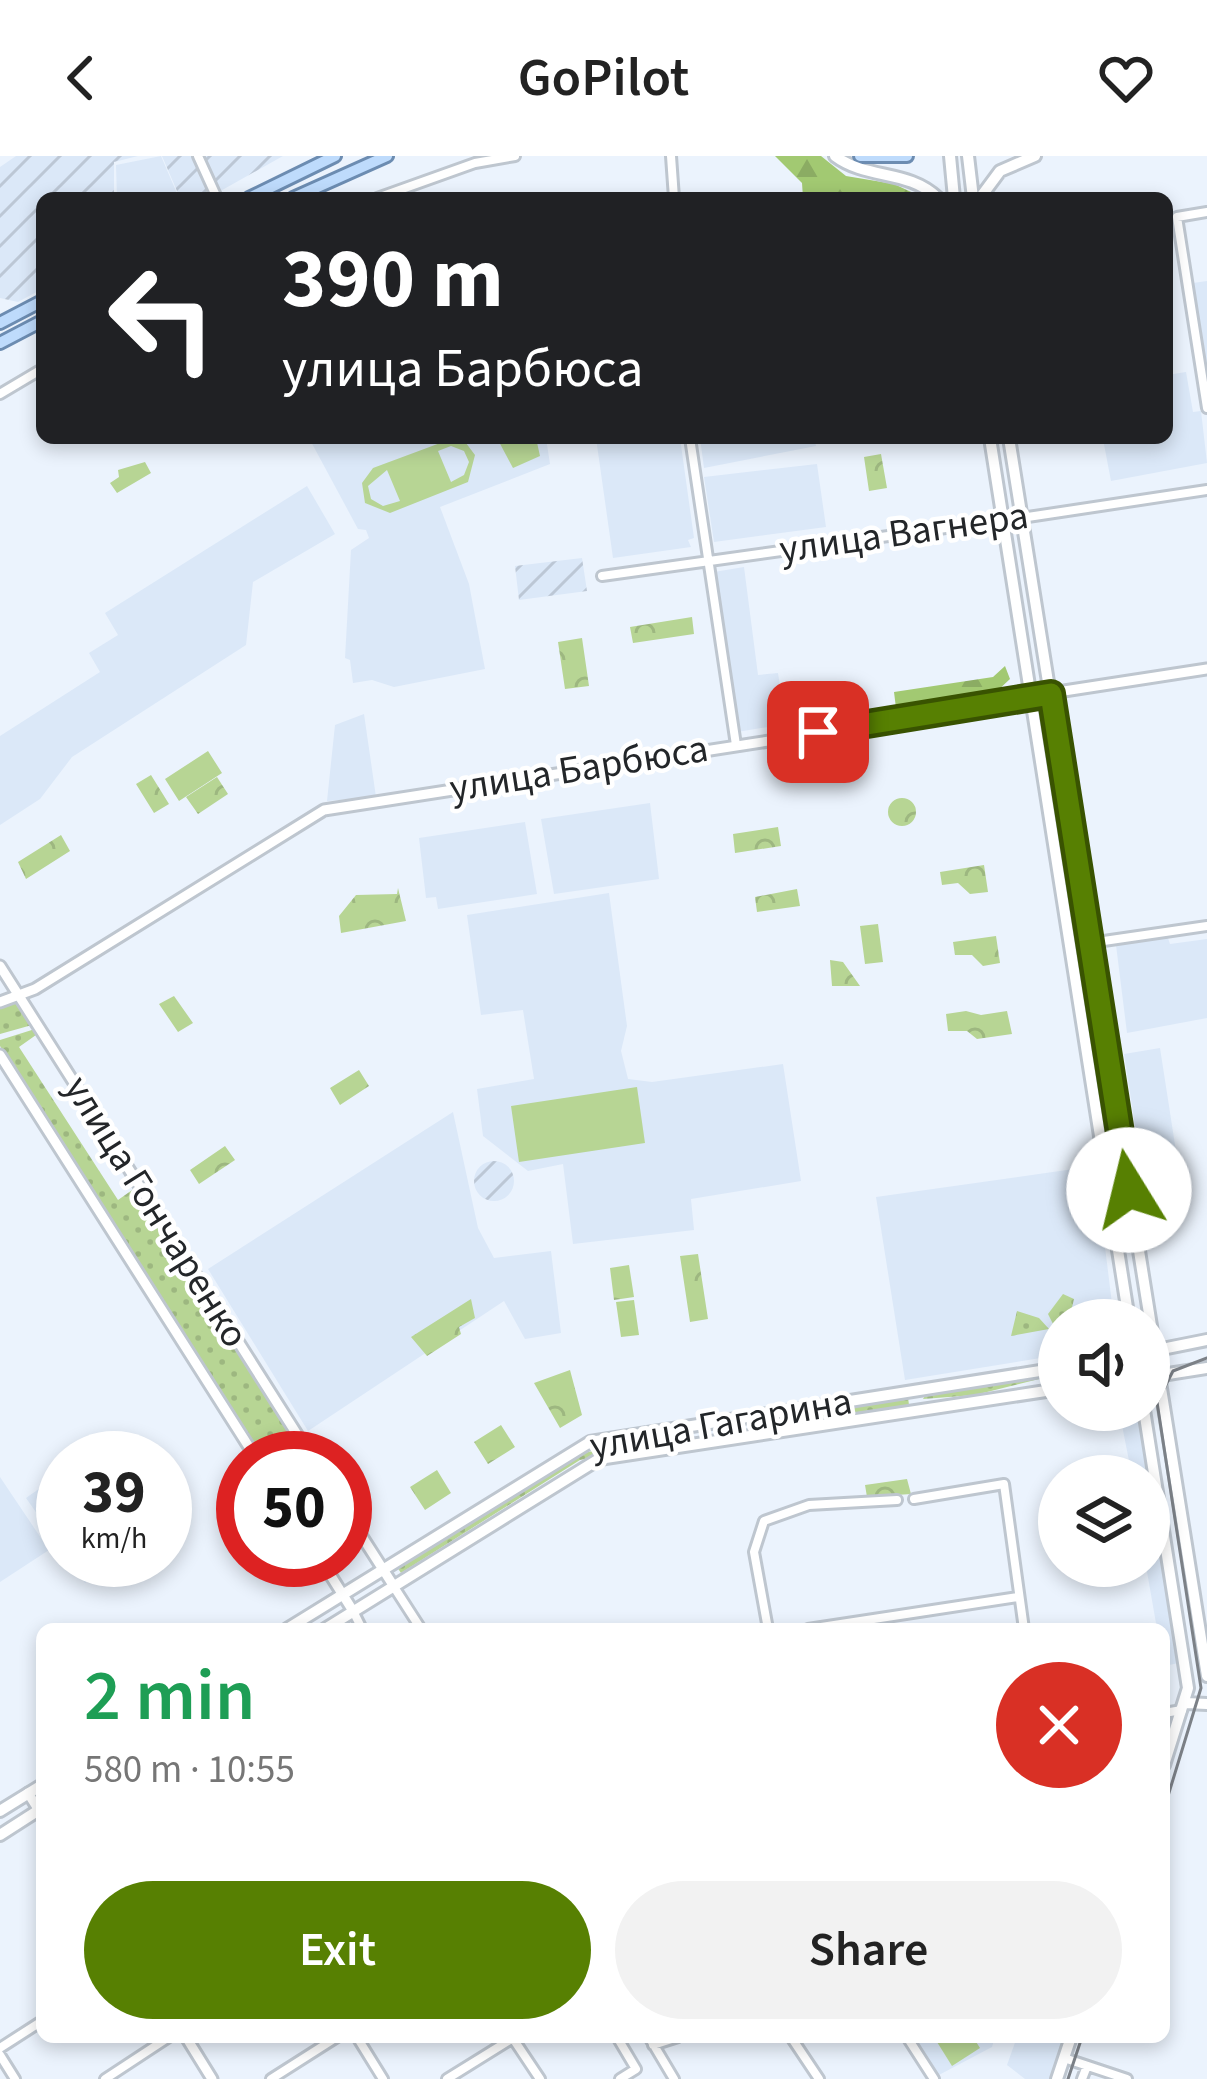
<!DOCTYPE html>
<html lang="en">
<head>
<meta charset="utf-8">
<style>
	body { margin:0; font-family:"Source Sans 3",sans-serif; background:#f2f2f2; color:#222; height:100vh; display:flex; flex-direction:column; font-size:45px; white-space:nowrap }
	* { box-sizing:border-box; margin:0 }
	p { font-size:39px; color:#767676 }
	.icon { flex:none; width:66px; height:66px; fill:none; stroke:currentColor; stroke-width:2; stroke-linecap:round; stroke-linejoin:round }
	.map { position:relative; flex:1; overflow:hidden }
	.drawer { position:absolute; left:36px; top:1467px; width:1134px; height:420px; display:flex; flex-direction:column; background:#fff; border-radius:18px; box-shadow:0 6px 18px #0003 }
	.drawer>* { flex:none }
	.hud { position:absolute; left:36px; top:36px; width:1137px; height:252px; border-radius:18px; box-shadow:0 6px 18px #0003; background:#202124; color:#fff; overflow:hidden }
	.tools { position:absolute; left:1038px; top:1143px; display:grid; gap:24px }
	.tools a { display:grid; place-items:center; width:132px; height:132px; border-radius:50%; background:#fff; box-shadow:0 6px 18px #0003; font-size:60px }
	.speed { position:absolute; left:36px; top:1275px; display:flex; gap:24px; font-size:60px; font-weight:700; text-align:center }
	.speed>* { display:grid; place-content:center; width:156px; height:156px; border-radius:50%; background:#fff; box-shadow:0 6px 18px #0003; line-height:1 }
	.speed small { font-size:30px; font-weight:400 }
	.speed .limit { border:18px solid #d22; background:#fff; color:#111 }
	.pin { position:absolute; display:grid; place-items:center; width:102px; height:102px; color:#fff; margin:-51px; border-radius:24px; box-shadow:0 6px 18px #0006 }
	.me { position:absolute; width:132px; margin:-66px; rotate:351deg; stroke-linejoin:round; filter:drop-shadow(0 0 9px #0008) }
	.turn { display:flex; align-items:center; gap:42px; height:252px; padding:0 48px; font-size:54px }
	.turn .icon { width:156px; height:156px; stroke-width:2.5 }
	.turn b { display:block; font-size:84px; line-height:102px }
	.round { display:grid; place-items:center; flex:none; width:126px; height:126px; border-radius:63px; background:#f2f2f2 }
	.overview { display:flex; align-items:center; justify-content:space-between; height:204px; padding:0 48px }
	h1 { font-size:72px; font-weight:600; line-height:90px; color:#1e9e55 }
	.action { display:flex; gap:24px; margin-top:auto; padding:24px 48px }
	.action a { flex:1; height:138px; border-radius:72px; background:#578002; color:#fff; font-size:48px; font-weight:600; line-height:138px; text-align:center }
	.action a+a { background:#f2f2f2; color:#222 }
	header { display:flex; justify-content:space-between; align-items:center; height:156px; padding:0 48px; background:#fff; font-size:54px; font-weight:600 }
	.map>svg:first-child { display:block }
</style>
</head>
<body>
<header><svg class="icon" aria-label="back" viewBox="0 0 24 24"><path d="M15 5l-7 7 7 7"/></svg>GoPilot<svg class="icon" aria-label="heart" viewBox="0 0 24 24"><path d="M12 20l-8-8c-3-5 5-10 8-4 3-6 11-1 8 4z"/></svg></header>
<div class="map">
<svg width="1207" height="1923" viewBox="0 0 1207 1923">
	<defs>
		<pattern id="industrial-furrows" width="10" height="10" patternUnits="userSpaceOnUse" patternTransform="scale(3)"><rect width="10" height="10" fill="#dbe8f8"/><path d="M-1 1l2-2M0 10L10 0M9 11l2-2" fill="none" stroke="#bcc7d5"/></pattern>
		<pattern id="grass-dots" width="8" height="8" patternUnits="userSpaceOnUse" patternTransform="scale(3)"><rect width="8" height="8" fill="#b7d594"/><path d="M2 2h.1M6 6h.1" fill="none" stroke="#9db780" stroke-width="1.8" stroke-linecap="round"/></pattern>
		<pattern id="forest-firs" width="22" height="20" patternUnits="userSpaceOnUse" patternTransform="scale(3)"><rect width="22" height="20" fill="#a2c972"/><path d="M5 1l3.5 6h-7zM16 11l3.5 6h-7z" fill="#8bac63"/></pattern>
		<pattern id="park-crowns" width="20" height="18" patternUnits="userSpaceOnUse" patternTransform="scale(3)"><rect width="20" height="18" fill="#b7d594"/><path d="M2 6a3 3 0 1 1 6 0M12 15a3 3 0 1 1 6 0" fill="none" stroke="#9db780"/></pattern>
	</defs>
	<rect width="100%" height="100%" fill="#ebf3fd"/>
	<path fill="#dbe8f8" d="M161,0L179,42H117L116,9Z
		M1207,125V219L1193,127Z
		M1186,216L1193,256L1201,255L1207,307L1111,325L1103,283L1167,282V219Z
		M309,282H546L550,308L440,351L469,428L485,513L394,531L372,524L353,527L350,504L345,502L351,394L369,382L366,374L358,373Z
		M596,282H680L694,382L688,384L691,391L613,402Z
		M700,282H814L816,290L704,312Z
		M817,308L826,371L714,386L704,321Z
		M307,330L335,378L253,426L246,489L72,601L40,643L0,669V580L100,516L89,497L118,479L105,457Z
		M744,411L758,519L778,517L786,568L737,576L714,416Z
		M364,558L376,641L327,645L335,569Z
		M650,647L659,723L554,738L541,663Z
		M525,666L537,738L438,753L436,741L426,742L419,682Z
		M609,737L627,870L621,895L628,923L652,926L783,908L801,1025L691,1043L694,1074L573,1088L563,1008L528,1015L483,980L477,933L534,923L523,854L481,859L467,759Z
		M1168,782L1170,788L1207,783V862L1127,877L1116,789Z
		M1160,892L1180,1021L1144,1027L1124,898Z
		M453,956L478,1072L494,1102L551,1095L561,1177L525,1183L504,1145L308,1275L208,1113Z
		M1095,1010L1114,1164H1059V1199L905,1224L876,1041Z
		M1119,1254H1138L1179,1507L1164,1510V1473H1157L1146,1410L1149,1320H1132Z
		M63,1316V1395L26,1342Z
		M0,1321L49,1394L0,1426Z
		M69,1404H119L85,1427Z
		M913,1881H995L992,1891L937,1920Z
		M1017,1881H1064L1050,1923H1025L1007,1909Z"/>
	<path fill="url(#industrial-furrows)" d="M16,0H138L114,6V42H42V133L18,146L0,142V11Z
		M162,0H283L208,42H180Z
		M582,402L587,435L519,444L515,410Z
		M474 1025a20 20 0 1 1 40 0a20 20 0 1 1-40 0Z"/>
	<path fill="url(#grass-dots)" d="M15,846L32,869L0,878V853Z
		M35,873L65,921L36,879L19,891L118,1044L135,1032L71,929L308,1302L298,1289L283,1302H259L0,890V884Z
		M1063,1138L1074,1143L1069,1164H1059V1180L1048,1158Z
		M1017,1155L1039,1162L1049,1173L1011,1180Z
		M1059,1218L975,1239L923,1243L926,1238Z
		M908,1241L909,1249L757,1270L758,1264Z
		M663,1278L666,1285L580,1304L401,1417L397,1411L576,1299Z"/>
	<path fill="url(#forest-firs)" d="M775,0H821L846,20L894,28L924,42H803L802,27Z
		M1005,510L1010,523L995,537L896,552L894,536L993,521Z"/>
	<path fill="url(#park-crowns)" d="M881,298L887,332L869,335L864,301Z
		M145,306L151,317L117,337L110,327L119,321L118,314Z
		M692,461L694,478L633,487L630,471Z
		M582,482L589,530L565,533L558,486Z
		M151,619L169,648L154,657L136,628Z
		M217,621L228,638L198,658L186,641Z
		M888 656a14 14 0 1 1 28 0a14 14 0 1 1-28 0Z
		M778,671L781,690L735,697L733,678Z
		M61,679L70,695L26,723L18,706Z
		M984,709L988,736L970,738L958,727L942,729L940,716Z
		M398,732L406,765L341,777L339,760L356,739L397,738Z
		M797,733L800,750L757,756L755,741Z
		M996,780L1000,807L983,810L972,799H955L953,786Z
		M830,804L843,806L860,830H832Z
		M966,855L981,859L1007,855L1012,878L977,883L967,875H948L946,858Z
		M359,914L369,930L340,949L330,932Z
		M225,990L235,1004L199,1028L190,1014Z
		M698,1098L708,1163L690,1166L680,1100Z
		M629,1109L634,1141L614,1144L610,1112Z
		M471,1143L475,1162L459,1171L461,1178L427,1200L411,1181Z
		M570,1214L582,1259L560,1272L534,1227Z
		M501,1269L515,1291L488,1308L474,1286Z
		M437,1314L451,1337L425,1354L410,1331Z
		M907,1323L911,1338L867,1341L865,1329Z
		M944,1881H973L980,1892L952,1910L937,1886Z"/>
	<path fill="#b7d594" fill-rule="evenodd" d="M497,282H536L540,300L513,312Z
		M451,283L466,287L475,299L468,326L390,357L365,347L362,327L373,312ZM451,290L464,295L469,306L464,319L451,326L438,295ZM387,314L400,345L383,350L371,343L368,330Z
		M208,595L222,617L179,645L165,623Z
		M878,768L883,806L865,808L860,770Z
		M174,840L193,867L178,876L159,848Z
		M637,931L645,987L519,1006L511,950Z
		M634,1144L639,1179L621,1181L616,1146Z"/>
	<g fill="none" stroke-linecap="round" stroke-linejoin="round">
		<path stroke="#647f44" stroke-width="3" d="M629,1923L635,1919"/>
		<g stroke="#bec6cf" stroke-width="14">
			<path id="minor" d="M198,0L217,42
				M671,0L674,42
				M377,42L475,7L515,0
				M1207,56L1177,61L1207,252
				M0,238L42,213
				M690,282L736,589
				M1021,362L1207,334
				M602,420L1003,364
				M1090,787L1207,770
				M914,1343L1004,1328L1024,1473
				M394,1431L421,1473
				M353,1455L362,1473
				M768,1473L754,1396L764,1365L809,1349L897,1344
				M808,1473L1018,1441
				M1164,1557L1182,1554
				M357,1881L383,1923
				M512,1881L540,1923
				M617,1881L636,1913L620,1923
				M649,1881L674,1923
				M791,1881L819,1923
				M907,1881L934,1923
				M653,1889L678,1881
				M0,1892L42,1865
				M0,1899L15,1923
				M1064,1902L1127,1923
				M105,1923L169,1881
				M271,1923L337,1881
				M447,1923L513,1882
				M1082,1923L1087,1910"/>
		</g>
		<g stroke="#bec6cf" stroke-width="15">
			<path id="tertiary" d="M1051,537L1207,513
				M0,810L312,1302
				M0,846L35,833L324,654L1033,544
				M0,899L256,1302
				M345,1354L393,1429
				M321,1404L353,1455
				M28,1637L42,1659
				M186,1881L212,1923"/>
		</g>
		<g stroke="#bec6cf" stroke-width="16">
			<path id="secondary" d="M835,0C867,24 908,13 938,42
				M950,0L954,42
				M968,0L973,42
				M980,42L1000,15L1035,0
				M990,282L1129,1164
				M1009,282L1207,1520
				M1152,1195L1207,1184
				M1149,1221L1207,1212
				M1144,1254L1188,1532L1164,1609
				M287,1473L590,1286L1059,1212
				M325,1473L599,1303L1059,1233
				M1186,1547L1207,1548
				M0,1655L42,1629
				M0,1679L42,1652
				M1057,1923L1071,1881"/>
		</g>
		<g stroke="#6c8cb1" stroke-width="16">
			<path id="primary" d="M860,0H907
				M249,42L335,0
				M293,42L387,0
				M0,167L42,145
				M0,187L42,165"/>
		</g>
		<use href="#minor" stroke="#fff" stroke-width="8"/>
		<use href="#tertiary" stroke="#fff" stroke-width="9"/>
		<use href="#secondary" stroke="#fff" stroke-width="10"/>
		<use href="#primary" stroke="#bedbfc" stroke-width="10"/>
		<path stroke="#7c8187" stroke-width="3" d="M1164,1653L1201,1532L1157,1246L1173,1215L1207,1202
			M1068,1923L1082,1881"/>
	</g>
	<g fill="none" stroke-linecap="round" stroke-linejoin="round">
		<g stroke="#395301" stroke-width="30">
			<path id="route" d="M818,576L1051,538L1129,1034"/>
		</g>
		<use href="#route" stroke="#578002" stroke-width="21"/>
	</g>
	<g text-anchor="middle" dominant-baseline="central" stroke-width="9" stroke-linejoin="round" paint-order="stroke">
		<g font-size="39" fill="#232629" stroke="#fff">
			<text transform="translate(904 377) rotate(-8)">улица Вагнера</text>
			<text transform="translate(579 613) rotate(-9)">улица Барбюса</text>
			<text transform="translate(156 1056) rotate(58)">улица Гончаренко</text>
			<text transform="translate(721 1268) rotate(-10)">улица Гагарина</text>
		</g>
	</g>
</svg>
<div class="tools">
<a><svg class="icon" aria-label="sound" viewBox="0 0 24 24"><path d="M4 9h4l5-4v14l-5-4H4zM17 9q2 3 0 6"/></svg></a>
<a><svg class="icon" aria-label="layers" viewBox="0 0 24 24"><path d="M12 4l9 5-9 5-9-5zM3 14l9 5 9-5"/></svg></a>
</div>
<div class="speed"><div>39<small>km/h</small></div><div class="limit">50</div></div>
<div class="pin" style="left:818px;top:576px;background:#d93025"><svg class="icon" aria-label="arrive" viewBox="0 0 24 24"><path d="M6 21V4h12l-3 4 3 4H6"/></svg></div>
<svg class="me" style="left:1129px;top:1034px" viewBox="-20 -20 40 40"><circle r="19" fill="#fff"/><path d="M0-13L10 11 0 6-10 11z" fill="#578002"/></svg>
<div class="hud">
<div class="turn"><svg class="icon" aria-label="left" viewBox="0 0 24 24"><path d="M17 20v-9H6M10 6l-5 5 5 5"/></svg><div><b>390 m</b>улица Барбюса</div></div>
</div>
<section class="drawer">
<div class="overview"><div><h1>2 min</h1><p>580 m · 10:55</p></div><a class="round" style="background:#d93025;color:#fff"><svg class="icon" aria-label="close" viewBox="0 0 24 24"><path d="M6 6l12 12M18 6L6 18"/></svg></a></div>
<div class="action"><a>Exit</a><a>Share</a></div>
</section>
</div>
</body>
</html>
